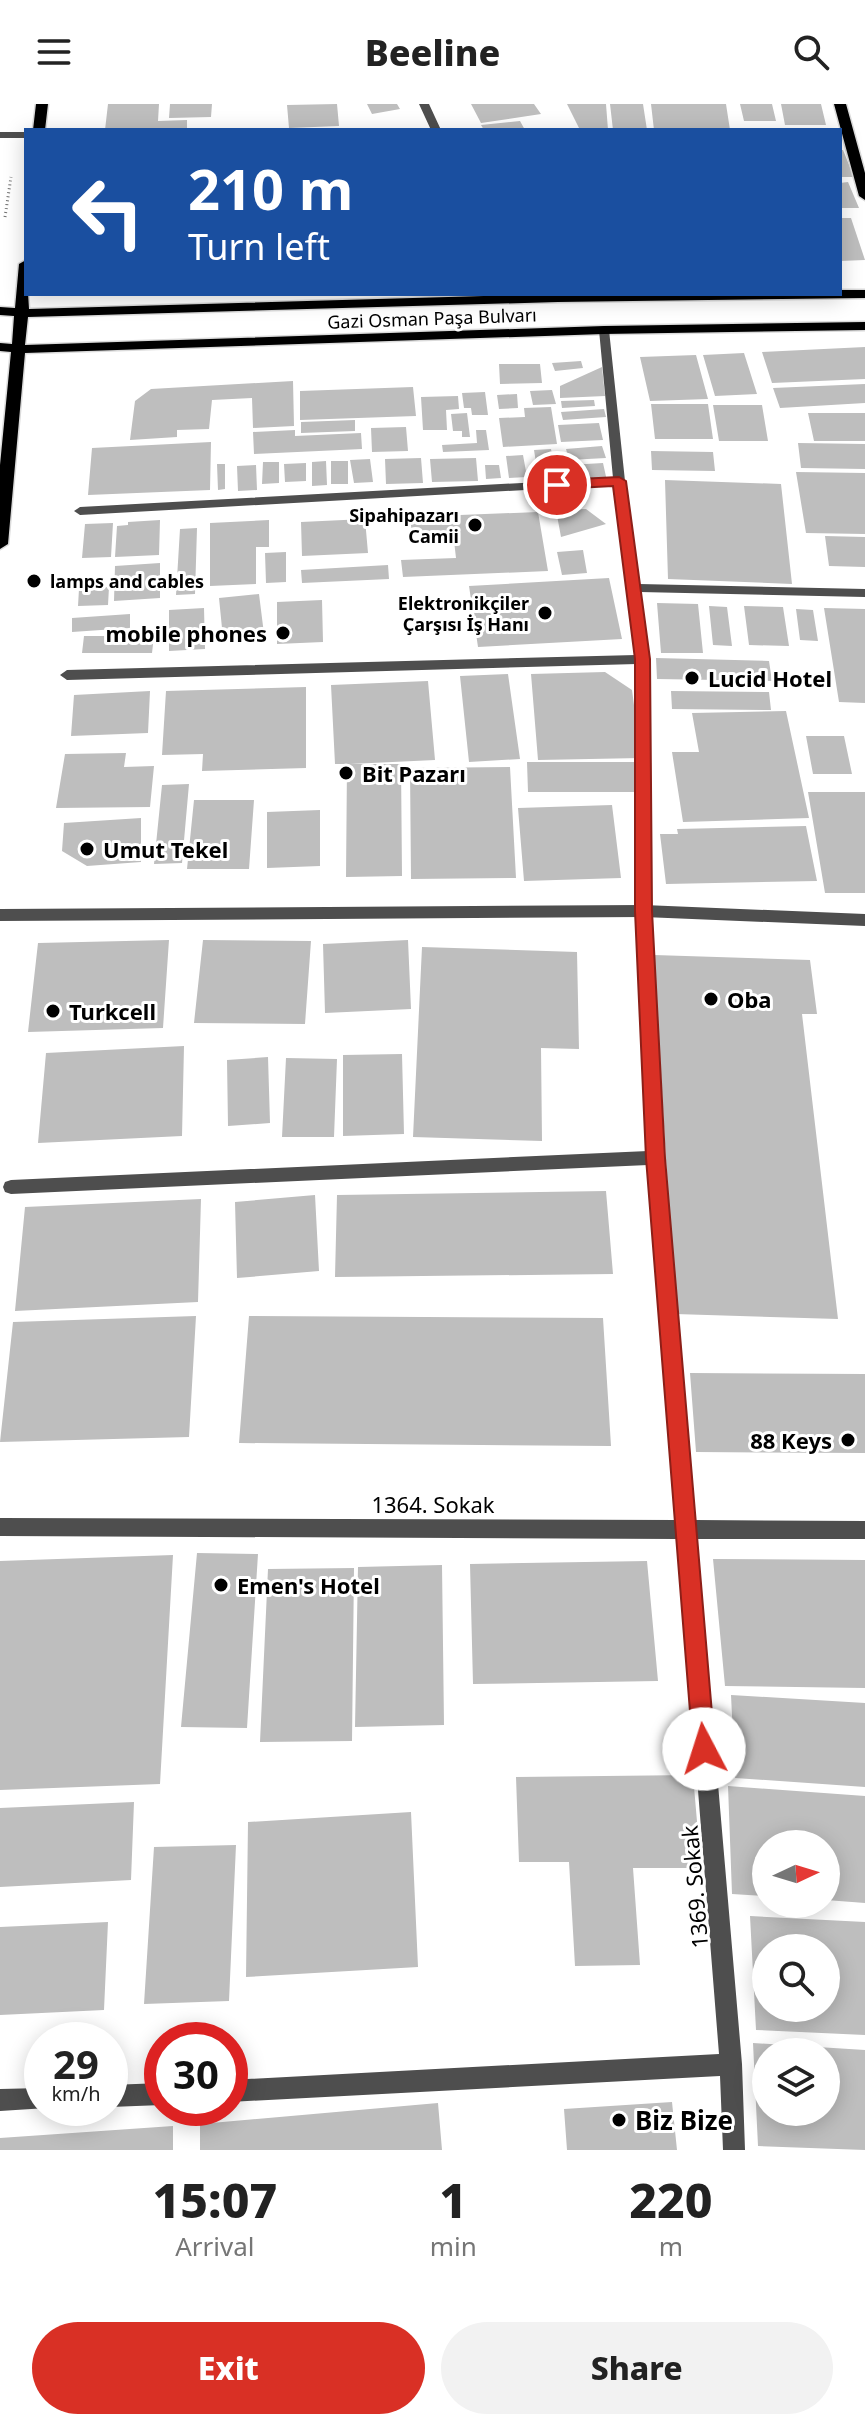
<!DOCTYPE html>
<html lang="en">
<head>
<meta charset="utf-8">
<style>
	body { margin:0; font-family:"Noto Sans",sans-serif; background:#f2f2f2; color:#222; height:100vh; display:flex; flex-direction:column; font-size:30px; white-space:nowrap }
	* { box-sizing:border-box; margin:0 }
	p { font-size:26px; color:#767676 }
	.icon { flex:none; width:44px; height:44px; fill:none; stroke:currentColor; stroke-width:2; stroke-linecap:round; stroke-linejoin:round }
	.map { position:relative; height:2046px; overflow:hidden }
	.panel { display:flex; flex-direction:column; background:#fff; flex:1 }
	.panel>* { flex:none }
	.hud { position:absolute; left:24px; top:24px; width:818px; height:168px; border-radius:0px; box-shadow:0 4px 20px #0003; background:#1a4fa0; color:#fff; overflow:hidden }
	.needle { width:52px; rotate:86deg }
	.tools { position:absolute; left:752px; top:1726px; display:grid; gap:16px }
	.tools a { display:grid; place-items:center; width:88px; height:88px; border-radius:50%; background:#fff; box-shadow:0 4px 20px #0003; font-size:40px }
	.speed { position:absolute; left:24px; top:1918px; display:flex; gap:16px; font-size:40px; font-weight:700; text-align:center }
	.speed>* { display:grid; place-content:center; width:104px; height:104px; border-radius:50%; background:#fff; box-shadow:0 4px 20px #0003; line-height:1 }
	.speed small { font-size:20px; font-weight:400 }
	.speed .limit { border:12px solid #d22; background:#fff; color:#111 }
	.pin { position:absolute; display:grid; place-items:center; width:68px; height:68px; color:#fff; margin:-34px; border:4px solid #fff; border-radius:50%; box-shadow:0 2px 8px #0007 }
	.me { position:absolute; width:88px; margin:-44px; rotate:355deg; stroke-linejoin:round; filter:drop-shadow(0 0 6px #0008) }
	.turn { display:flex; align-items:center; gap:28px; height:168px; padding:0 32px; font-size:36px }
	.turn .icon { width:104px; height:104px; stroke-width:2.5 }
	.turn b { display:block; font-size:56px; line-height:68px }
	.eta { display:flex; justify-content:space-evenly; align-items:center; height:136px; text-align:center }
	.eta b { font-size:48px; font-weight:800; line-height:56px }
	.action { display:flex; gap:16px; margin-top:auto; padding:16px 32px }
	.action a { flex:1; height:92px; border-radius:48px; background:#d93025; color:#fff; font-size:32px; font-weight:800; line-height:92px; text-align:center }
	.action a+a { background:#f2f2f2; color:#222 }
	header { display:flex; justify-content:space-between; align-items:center; height:104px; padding:0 32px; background:#fff; font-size:36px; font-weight:800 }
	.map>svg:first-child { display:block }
</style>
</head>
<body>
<header><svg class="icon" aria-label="menu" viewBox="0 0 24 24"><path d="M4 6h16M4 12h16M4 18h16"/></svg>Beeline<svg class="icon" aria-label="search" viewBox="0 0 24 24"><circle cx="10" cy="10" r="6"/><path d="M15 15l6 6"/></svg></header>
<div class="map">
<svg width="865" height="2046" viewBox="0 0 865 2046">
	<rect width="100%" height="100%" fill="#fff"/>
	<path fill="#bebebe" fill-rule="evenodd" d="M108,0H159L158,17L187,16V26H105Z
		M170,0H212L211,13L169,14Z
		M337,0L339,22L289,24L287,1Z
		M367,0H397L400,5L372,10Z
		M471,0H534L541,10L481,19Z
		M567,0H606L608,26H580Z
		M610,0H643L647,26H613Z
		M651,0H726L730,26H654Z
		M740,0H772L776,17H744Z
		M781,0H821L826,21H785Z
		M520,17L525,26H484L481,21Z
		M840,46H843L854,73H840Z
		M848,78L859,104H840V79Z
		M840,114H851L865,156L840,157Z
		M865,243V275L772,279L762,248Z
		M744,249L757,290L715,292L703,251Z
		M696,251L708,295L650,297L640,253Z
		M581,257L583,264L555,267L552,259Z
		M499,260H540L542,279L500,280Z
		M602,263L605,292L560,294V282Z
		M293,277L294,322L253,324L252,294L212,296L209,325L177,326V333L130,336L135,297L151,285Z
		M865,280V299L780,304L773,284Z
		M413,283L416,312L300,316V287Z
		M552,286L556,300L533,301L530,287Z
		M485,288L488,311H472L471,304H464L462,289Z
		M517,290L518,304L499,305L497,291Z
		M458,292L459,305L446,306L447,326H423L421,293Z
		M594,296L595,302L562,304L561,297Z
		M651,300H708L713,335H655Z
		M713,301H762L768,337H719Z
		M551,303L557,340L503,343L499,314L525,313L524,304Z
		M604,305L606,313L563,316L561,308Z
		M467,309L470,333H462V327H453L451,310Z
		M808,309H865V337H814Z
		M355,316V327L301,329V318Z
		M599,319L603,336L561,338L558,321Z
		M406,323L408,347L372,348L371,324Z
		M295,326V332L361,329L362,345L254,350L253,328Z
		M476,326H486L489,346L443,348L442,341L477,339Z
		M211,338L210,386L88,391L92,344Z
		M798,339L865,340V365L801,364Z
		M602,342L606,354L569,356L566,345Z
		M551,345L556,370L538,371L534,346Z
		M651,347L713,348L715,367L652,366Z
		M523,351L527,373L509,374L506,352Z
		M421,354L423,379L386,380L385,355Z
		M476,354L478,377L432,378L430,355Z
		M370,355L373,378L354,379L350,356Z
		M326,357L327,381L312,382V358Z
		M331,357H348V380H331Z
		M263,358H279V379L262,380Z
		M306,359V377L285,378L284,360Z
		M603,359L607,377L573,379L569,361Z
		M217,360H225V385L218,386Z
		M256,361L257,386L238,387L237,362Z
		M485,361H499L501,374L486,375Z
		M796,368L865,369V430L806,429Z
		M665,376L781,380L792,480L668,475Z
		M586,405L606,420L561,433L556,406Z
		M538,408L548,467L403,473L401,456L456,454L453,428L412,430L410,413Z
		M365,415L368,449L302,452L301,418Z
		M160,416L159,451L115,453L117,422L128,421V418Z
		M269,416V443H256V480L210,482V419Z
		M113,419L111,453L82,454L85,420Z
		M197,424L195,490L176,491L180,425Z
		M825,432L865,433V463L829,462Z
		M583,446L587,469L562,471L557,448Z
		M286,448V478L266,479L265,449Z
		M160,459V494L114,497L115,462Z
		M388,461L389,475L302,479L301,466Z
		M609,474L622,535L478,543L469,482Z
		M109,483L108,501L78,502L79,485Z
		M259,490L264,530L223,534L219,494Z
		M322,496L323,538L277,540V498Z
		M657,499L698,500L703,549H661Z
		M709,502L727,503L732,542L713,541Z
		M744,502L783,503L789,542L749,541Z
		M204,504L205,545L169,547V506Z
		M824,504L865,505V599L839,598Z
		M796,505L813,506L818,537L800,536Z
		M130,510V524L72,528V514Z
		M84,532H154L152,549H82Z
		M656,554L769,557L772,577L657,575Z
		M605,568L632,586L641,654L538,656L531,570Z
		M508,570L520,655L469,658L460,572Z
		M428,577L435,656L350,660H401L402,772L346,773L347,660H335L331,581Z
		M306,583V664L202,667L203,650L162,651L166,587Z
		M150,587L148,629L71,632L74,591Z
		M671,587L769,588L771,606L672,605Z
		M786,607L809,714L683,718L672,648H699L692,609Z
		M806,632H844L852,670H813Z
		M126,649L124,663L154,662L150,703L56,704L65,650Z
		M527,658H635L639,688H528Z
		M510,663L516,774L411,775L410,664Z
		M189,680L182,759L154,760L162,681Z
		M808,688H865V789H825Z
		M194,696H254L249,765H187Z
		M612,701L621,774L524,777L518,704Z
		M320,706V762L267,764V708Z
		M141,714V758L87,762L62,747L64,719Z
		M806,722L817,777L666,780L660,730H678L677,725Z
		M169,836L163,924L28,928L38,839Z
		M203,836L311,837L305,920L194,919Z
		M408,836L411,905L325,909L323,840Z
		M422,843L577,848L579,945L541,944L542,1037L413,1033Z
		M654,851L810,856L817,910H802L838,1215L675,1210Z
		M184,942L182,1032L38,1039L46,949Z
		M402,950L404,1030L343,1032V951Z
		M268,953L270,1019L228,1022L227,956Z
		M286,954L337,955L334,1033H282Z
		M606,1087L613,1170L335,1173L337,1091Z
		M315,1091L319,1167L237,1174L235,1098Z
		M201,1095L198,1198L15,1207L25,1103Z
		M196,1212L189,1333L0,1338L13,1218Z
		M249,1212L603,1214L611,1342L239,1339Z
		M690,1269L865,1270V1349L696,1348Z
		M197,1449L258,1450L247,1624L181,1623Z
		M173,1451L160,1680L0,1686V1457Z
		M713,1455L865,1456V1584L725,1582Z
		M647,1457L658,1577L473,1580L470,1460Z
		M442,1461L444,1621L355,1623L358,1463Z
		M354,1464L352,1637L260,1638L268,1465Z
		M731,1591L865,1599V1683L735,1674Z
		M693,1671L701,1764H633L640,1861L575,1862L569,1758H519L516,1673Z
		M728,1682L865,1692V1799L826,1796V1740H766V1792L732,1790Z
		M134,1698L131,1776L0,1783V1704Z
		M411,1708L418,1863L246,1873L248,1718Z
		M236,1741L229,1897L144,1900L154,1743Z
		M750,1812L865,1818V1931L756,1926ZM766,1844H826V1904H766Z
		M108,1818L104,1906L0,1911V1823Z
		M753,1939L865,1946V2046L758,2042ZM766,1948H826V2008H766Z
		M672,1998L677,2046H567L564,2005Z
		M438,1999L442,2046H200V2020Z
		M173,2022V2046H0V2034Z"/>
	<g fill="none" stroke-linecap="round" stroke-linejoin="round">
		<g stroke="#dbdbdb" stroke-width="3">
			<path id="primary" d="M36,0H48L45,26H33Z
				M834,0H846L865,69V96L859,92Z
				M26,156L29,205L558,190H840V186H865V194L558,198L28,213L25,241L604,222L865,218V226L604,230L25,249L8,440L0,445V361L11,248L0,247V239L12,240L14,212L0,211V203L15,204L19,160Z"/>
		</g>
		<path stroke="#707070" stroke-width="3" stroke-dasharray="1 3" stroke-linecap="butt" d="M5,113L11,73"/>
		<path fill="#4e4e4e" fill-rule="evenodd" d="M0,28H26V34H0Z"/>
		<path fill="#4e4e4e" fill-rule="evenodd" d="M419,0H429L441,26H431Z
			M604,223L609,226L625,377L639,480L865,485V493L640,488L649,555L651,807L664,1054L695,1416L865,1417V1435H697L742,1960L745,2046H723L720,1972L230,1998V1976L719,1950L678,1435L0,1432V1414L677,1416L648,1061L11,1090L5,1088L3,1083L5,1078L11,1076L648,1047L637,807V560L67,576L60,571L67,566L636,551L614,381L80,411L74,407L80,403L613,374L599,226Z
			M162,1979V2001L110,2003V1981Z
			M42,1984V2004H47L0,2007V1985Z"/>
		<path fill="#4e4e4e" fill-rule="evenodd" d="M644,801L865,810V822L644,813L0,817V805Z"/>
		<use href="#primary" fill="#000" fill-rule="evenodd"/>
	</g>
	<path fill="#d93025" stroke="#8d1f18" stroke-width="2" d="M619,373L626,377L650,555L652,807L665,1054L715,1645L712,1653L704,1657L696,1653L693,1645L646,1054L635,807V555L613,382L557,385L550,381L557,376Z"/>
	<g fill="#000" stroke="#fff" stroke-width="3">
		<circle cx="475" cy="421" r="8"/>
		<circle cx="34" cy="477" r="8"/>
		<circle cx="545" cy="509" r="8"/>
		<circle cx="283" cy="529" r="8"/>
		<circle cx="692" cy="574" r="8"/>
		<circle cx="346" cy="669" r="8"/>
		<circle cx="87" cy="745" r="8"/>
		<circle cx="711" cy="895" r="8"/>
		<circle cx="53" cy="907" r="8"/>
		<circle cx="848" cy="1336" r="8"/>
		<circle cx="221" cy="1481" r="8"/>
		<circle cx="619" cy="2016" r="8"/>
	</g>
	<g text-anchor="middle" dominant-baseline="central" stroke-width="6" stroke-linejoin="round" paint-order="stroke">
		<g font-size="18" fill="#000" stroke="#fff">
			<text transform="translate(432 214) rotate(-2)">Gazi Osman Paşa Bulvarı</text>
		</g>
		<g font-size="18" font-weight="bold" fill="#000" stroke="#fff" text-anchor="end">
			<text x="459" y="411">Sipahipazarı<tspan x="459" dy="21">Camii</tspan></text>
			<text x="50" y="477" text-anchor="start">lamps and cables</text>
			<text x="529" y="499">Elektronikçiler<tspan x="529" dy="21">Çarşısı İş Hanı</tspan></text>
		</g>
		<g font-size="22" font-weight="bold" fill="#000" stroke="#fff" text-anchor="start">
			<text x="267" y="529" text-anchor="end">mobile phones</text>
			<text x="708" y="574">Lucid Hotel</text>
			<text x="362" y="669">Bit Pazarı</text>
			<text x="103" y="745">Umut Tekel</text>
			<text x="727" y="895">Oba</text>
			<text x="69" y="907">Turkcell</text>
			<text x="832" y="1336" text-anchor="end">88 Keys</text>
			<text x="237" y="1481">Emen's Hotel</text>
		</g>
		<g font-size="22" fill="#000" stroke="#fff">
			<text x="433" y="1400">1364. Sokak</text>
			<text transform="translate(694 1783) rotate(-95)">1369. Sokak</text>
		</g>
		<g font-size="26" font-weight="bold" fill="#000" stroke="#fff" text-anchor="start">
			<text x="635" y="2016">Biz Bize</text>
		</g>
	</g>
</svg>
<div class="tools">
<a><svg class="needle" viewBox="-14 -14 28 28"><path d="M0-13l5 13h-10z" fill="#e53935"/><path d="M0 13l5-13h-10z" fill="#767676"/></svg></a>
<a><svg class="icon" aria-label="search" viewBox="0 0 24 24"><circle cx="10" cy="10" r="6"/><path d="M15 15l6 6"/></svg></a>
<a><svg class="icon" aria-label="layers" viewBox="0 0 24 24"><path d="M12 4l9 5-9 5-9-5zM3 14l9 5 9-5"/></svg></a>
</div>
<div class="speed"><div>29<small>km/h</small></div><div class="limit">30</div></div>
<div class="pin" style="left:557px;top:381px;background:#d93025"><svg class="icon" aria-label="arrive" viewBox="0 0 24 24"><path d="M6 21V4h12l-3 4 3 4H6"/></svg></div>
<svg class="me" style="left:704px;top:1645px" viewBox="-20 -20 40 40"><circle r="19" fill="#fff"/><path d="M0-13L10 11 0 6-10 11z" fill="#d93025"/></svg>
<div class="hud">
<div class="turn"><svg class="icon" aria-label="left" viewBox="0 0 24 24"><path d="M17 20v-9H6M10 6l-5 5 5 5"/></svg><div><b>210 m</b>Turn left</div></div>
</div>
</div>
<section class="panel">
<div class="eta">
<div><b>15:07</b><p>Arrival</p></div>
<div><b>1</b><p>min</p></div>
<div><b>220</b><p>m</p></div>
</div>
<div class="action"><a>Exit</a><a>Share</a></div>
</section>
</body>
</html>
